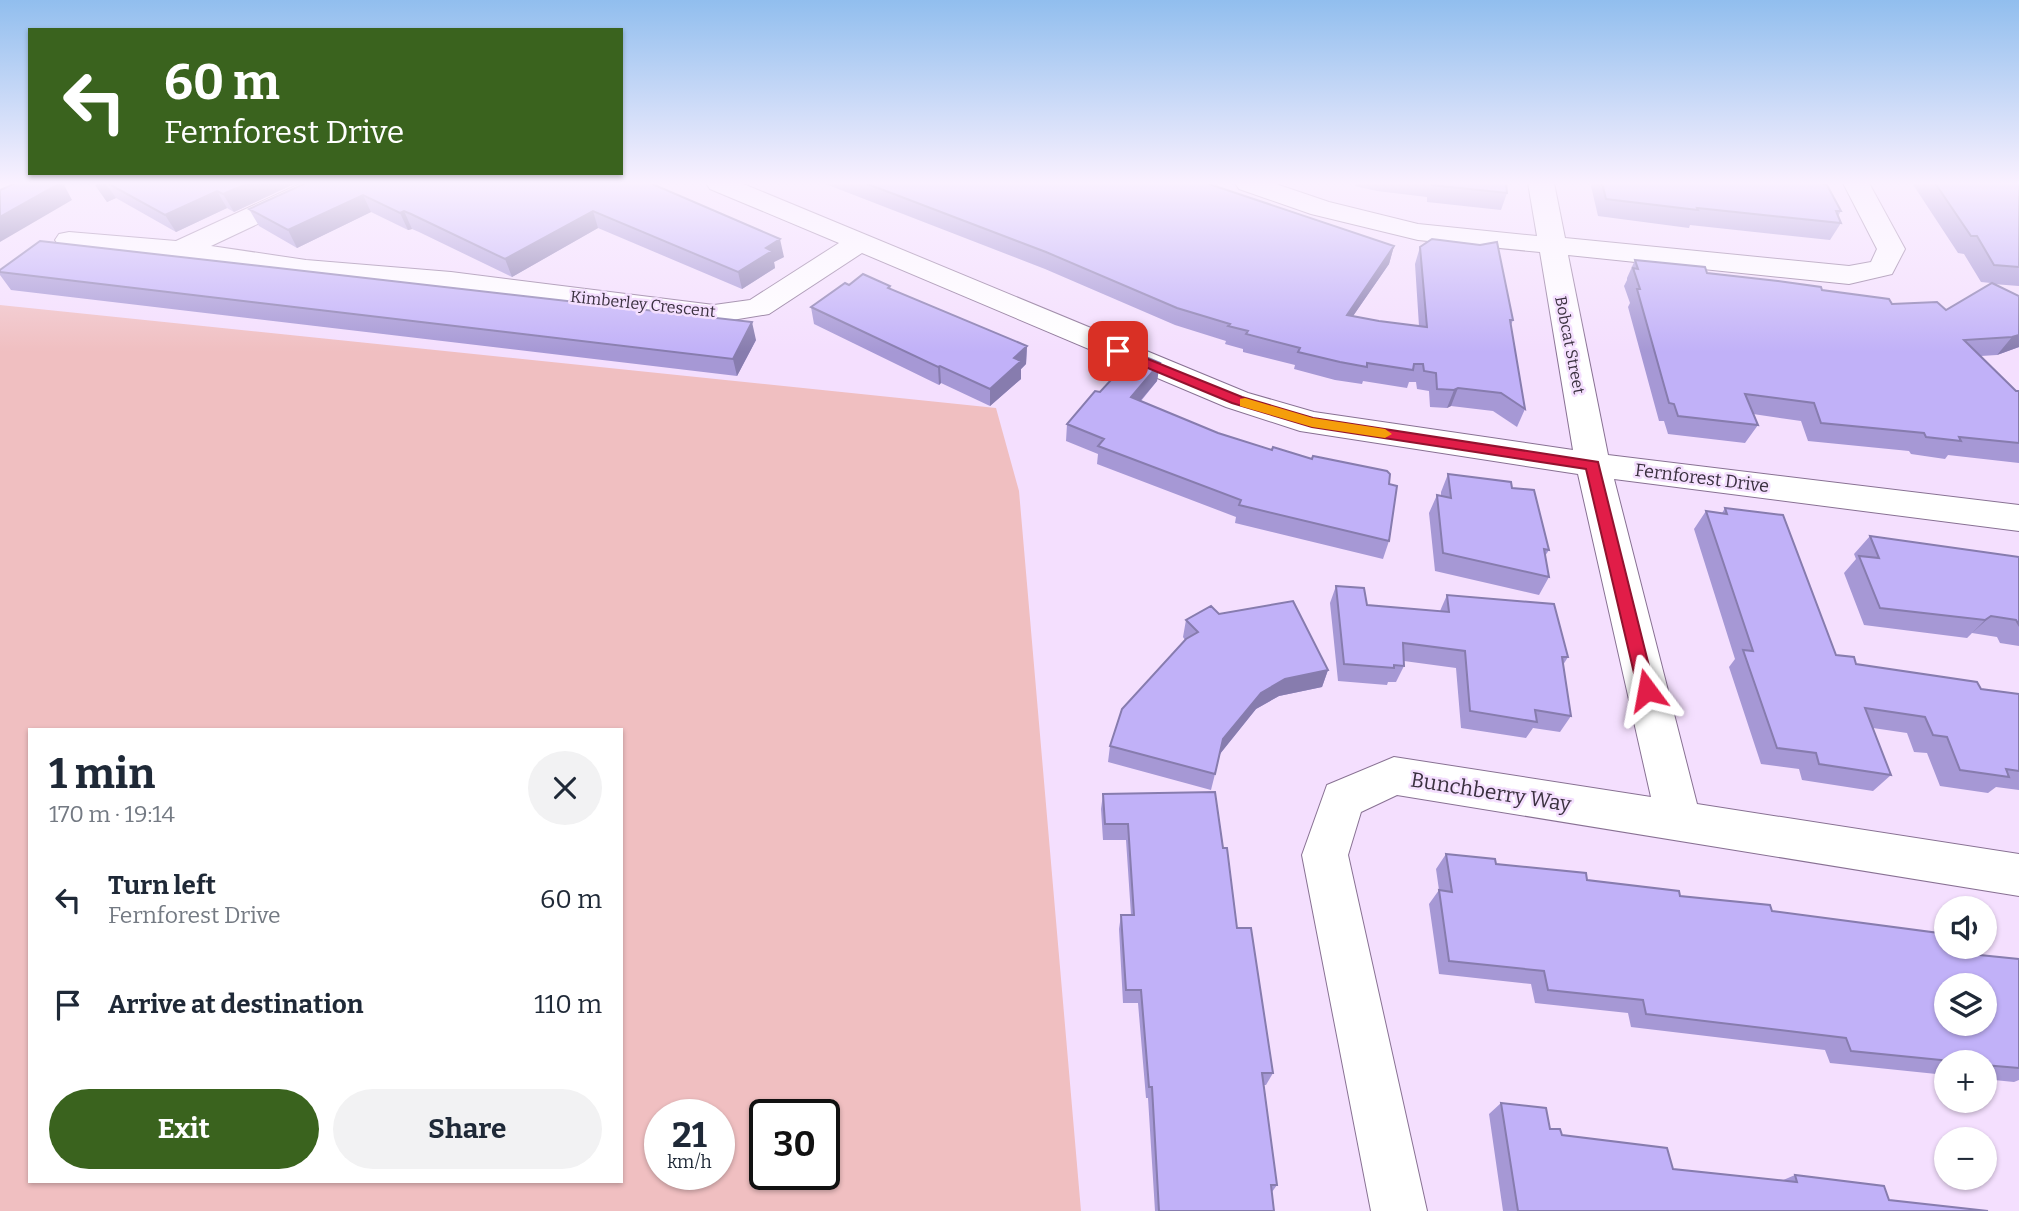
<!DOCTYPE html>
<html lang="en">
<head>
<meta charset="utf-8">
<style>
	body { margin:0; font-family:Bitter,serif; background:#f2f2f3; color:#1f2937; height:100vh; display:flex; flex-direction:column; font-size:26px; white-space:nowrap }
	* { box-sizing:border-box; margin:0 }
	p { font-size:23px; color:#747a83 }
	.icon { flex:none; width:38px; height:38px; fill:none; stroke:currentColor; stroke-width:2; stroke-linecap:round; stroke-linejoin:round }
	.map { position:relative; flex:1; overflow:hidden }
	.sheet { position:absolute; left:28px; top:728px; width:595px; height:455px; display:flex; flex-direction:column; background:#fff; border-radius:0px; box-shadow:0 2px 5px #0004 }
	.sheet>* { flex:none }
	.hud { position:absolute; left:28px; top:28px; width:595px; height:147px; border-radius:0px; box-shadow:0 2px 5px #0004; background:#3a631e; color:#fff; overflow:hidden }
	.buttons { position:absolute; left:1934px; top:896px; display:grid; gap:14px }
	.buttons a { display:grid; place-items:center; width:63px; height:63px; border-radius:50%; background:#fff; box-shadow:0 2px 5px #0004; font-size:35px }
	.speed { position:absolute; left:644px; top:1099px; display:flex; gap:14px; font-size:35px; font-weight:700; text-align:center }
	.speed>* { display:grid; place-content:center; width:91px; height:91px; border-radius:50%; background:#fff; box-shadow:0 2px 5px #0004; line-height:1 }
	.speed small { font-size:18px; font-weight:400 }
	.speed .limit { border:4px solid #111; border-radius:10px; background:#fff; color:#111 }
	.pin { position:absolute; display:grid; place-items:center; width:60px; height:60px; color:#fff; margin:-30px; border-radius:14px; box-shadow:0 4px 10px #0006 }
	.me { position:absolute; width:77px; margin:-38px; rotate:347deg; stroke-linejoin:round; filter:drop-shadow(0 0 5px #0008) }
	.turn { display:flex; align-items:center; gap:24px; height:147px; padding:0 21px; font-size:32px }
	.turn .icon { width:91px; height:91px; stroke-width:2.5 }
	.turn b { display:block; font-size:49px; line-height:60px }
	.round { display:grid; place-items:center; flex:none; width:74px; height:74px; border-radius:37px; background:#f2f2f3 }
	.overview { display:flex; align-items:center; justify-content:space-between; height:119px; padding:0 21px }
	h1 { font-size:42px; font-weight:700; line-height:52px }
	.button { display:flex; gap:14px; margin-top:auto; padding:14px 21px }
	.button a { flex:1; height:80px; border-radius:42px; background:#3a631e; color:#fff; font-size:28px; font-weight:700; line-height:80px; text-align:center }
	.button a+a { background:#f2f2f3; color:#1f2937 }
	ul { padding:0; list-style:none }
	li { display:flex; align-items:center; gap:21px; height:105px; padding:0 21px }
	li div { flex:1 }
	li b { display:block; font-size:26px }
	li em { font-style:normal }
	.map>svg:first-child { display:block }
</style>
</head>
<body>
<div class="map">
<svg width="2019" height="1211" viewBox="0 0 2019 1211">
	<rect width="100%" height="100%" fill="#f4dffe"/>
	<path fill="#f0bfc1" fill-rule="evenodd" d="M0,305L996,408L1019,491L1081,1211H0ZM30,730H621V1181H30ZM660,1115H719V1174H660ZM765,1115H824V1174H765Z"/>
	<g fill="none" stroke-linecap="round" stroke-linejoin="round">
		<g stroke="#887193" stroke-width="2">
			<path id="minor" d="M0,183H17L13,189L0,193Z
				M302,183H336L332,189L211,246L306,260L451,272L714,305L750,300L839,243L710,189L706,183H741L1248,393L1314,412L1573,450L1540,252L1418,240L1311,214L1239,189L1235,183H1273L1329,202L1418,224L1537,236L1528,183H1554L1565,238L1849,266L1871,262L1877,249L1843,183H1869L1905,249L1892,274L1849,284L1568,255L1608,455L2019,505V531L1614,479L1697,804L2019,854V896L1397,795L1361,812L1348,855L1427,1211H1371L1302,855L1327,785L1394,757L1651,797L1578,474L1300,431L1226,407L862,253L769,314L714,323L451,290L306,278L180,258L69,248L59,246L55,240L59,234L69,232L176,241Z"/>
		</g>
		<use href="#minor" fill="#fff" fill-rule="evenodd"/>
	</g>
	<path fill="#a698d5" d="M94,183H296L234,212L227,208L176,232L116,198L107,202Z
		M306,183H650L784,257L774,262L775,268L742,289L598,228L512,277L419,232L412,229L408,230L371,212L297,248L259,226L249,209Z
		M823,183H1206L1394,246L1389,264L1353,316L1379,321L1419,326L1415,264L1420,247L1513,320L1511,325L1525,409L1517,427L1493,411L1451,406L1447,408L1430,407L1429,391L1417,389L1416,382H1409L1407,388L1363,381L1362,384L1335,380L1294,369L1295,365L1243,352V349L1225,344L1226,341L1175,325L1045,269Z
		M1352,183H1506L1507,193L1501,210L1427,202V197L1377,191L1355,186V184Z
		M1593,183H1819L1841,211L1838,216L1841,223L1830,240L1690,225L1689,228L1598,216L1591,186Z
		M1912,183H2019V286L1993,284L2019,296V347L1997,355L1981,356L2016,391H2019V463L1948,455L1945,459L1911,454L1909,451L1808,441L1801,421L1753,414L1758,425L1745,443L1668,434L1664,421H1659L1628,307L1630,303L1624,286L1627,280V278L1635,260L1707,273L1822,290L1892,304L1946,310L1991,283L1981,282L1964,254L1958,253Z
		M0,270L756,340L737,376L11,290L0,275Z
		M849,285L890,286L891,289L1027,346L1026,364L1021,369V379L990,406L941,383L939,385L814,324L811,307Z
		M1160,363L1157,381L1141,401L1218,433L1272,450L1389,484V541L1383,559L1235,523L1236,517L1097,464L1098,454L1066,441L1067,424L1100,392Z
		M1448,474L1512,488L1549,550L1545,556L1549,577L1539,595L1435,571L1429,513L1437,495L1441,496V492Z
		M1725,508L1836,655L1856,664L1981,689L2019,694V790L1996,787L1988,793L1940,786L1927,753L1914,752L1907,733L1873,728L1891,775L1873,791L1802,780L1799,769L1761,764L1729,667L1735,659L1694,529L1706,511L1722,513Z
		M1870,536L2019,557V646L2000,643L1997,637L1972,633L1967,638L1864,625L1844,573L1856,559L1854,554Z
		M1336,586L1367,605L1440,611L1447,595L1568,657L1563,665L1571,716L1560,732L1533,728L1526,738L1461,728L1456,668L1404,661V666L1396,682H1388L1387,685L1338,681L1330,603Z
		M1219,614L1328,670L1322,687L1279,696L1256,709L1220,754L1211,790L1108,762L1110,746L1185,640L1183,637L1186,620Z
		M1103,794L1223,848L1237,928L1273,1073L1266,1085H1264L1277,1185L1272,1192L1274,1211H1155L1148,1098H1146L1138,1003H1123L1119,929L1121,915H1131L1126,840H1103L1101,809Z
		M1446,854L1587,880L1772,911L1970,954L2019,959V1080L2014,1082L1984,1079V1062H1946V1075L1830,1063L1825,1050L1631,1027L1628,1013L1535,1003L1531,984L1439,974L1429,904L1439,890L1436,869Z
		M1501,1103L1562,1135L1673,1169L1781,1181L1795,1175L1889,1200L1988,1211H1503L1489,1114Z"/>
	<path fill="#877cae" d="M60,183H63L72,200L0,242V217Z
		M101,183H105L116,198L107,202L95,185Z
		M249,183H296L234,212L223,194Z
		M217,191L227,208L176,232L165,215Z
		M363,195L371,212L297,248L288,230Z
		M404,211L412,229L408,230L400,213Z
		M593,211L598,228L512,277L505,259Z
		M780,239L784,257L774,262L775,268L742,289L738,272L766,248Z
		M1394,246L1389,264L1342,332L1347,315Z
		M752,322L756,340L737,376L733,359Z
		M2019,335V347L1997,355L2012,337Z
		M1027,346L1026,364L1021,369V379L990,406V389L1014,358Z
		M1160,363L1157,381L1129,414L1131,397Z
		M940,366L941,383L939,385L938,367Z
		M1458,388L1451,406L1447,408L1454,390Z
		M1991,616L1972,633L1967,638L1985,620Z
		M1328,670L1322,687L1279,696L1256,709L1219,755L1223,739L1261,693L1285,679Z"/>
	<path fill="#c1b1f8" stroke="#877cae" stroke-width="2" fill-rule="evenodd" d="M16,183H60L0,217V190Z
		M107,183H249L223,194L217,191L165,215Z
		M306,183H650L780,239L766,248L772,251L738,272L593,211L505,259L411,214L404,211L400,213L363,195L288,230L249,209Z
		M865,183H1206L1394,246L1347,315L1379,321L1427,327L1420,247L1432,239L1480,245L1497,242L1513,320H1510L1525,409L1501,393L1458,388L1454,390L1437,389L1436,373L1424,371L1423,364H1414L1413,370L1367,363V367L1340,362L1298,352L1300,348L1246,334L1248,331L1228,326L1230,324L1177,308L1046,252Z
		M1432,183H1506L1507,193L1432,185Z
		M1602,183H1819L1827,185L1841,211H1836L1841,223L1697,208L1698,210L1606,199Z
		M1935,183H2019V267L1994,265L1977,236H1971Z
		M40,241L752,322L733,359L0,272V270Z
		M1635,260L1705,267L1707,273L1778,281L1821,287L1822,290L1889,299L1892,304L1937,302L1946,310L1992,283L2019,296V335L2012,337L1964,340L2016,391H2019V443L1959,437L1961,441L1926,437L1924,433L1821,423L1814,403L1745,394L1758,425L1678,416L1674,404L1669,403L1637,289H1640L1633,268L1638,269Z
		M863,274L890,286L888,288L1027,346L1014,358L1021,361L990,389L940,366L938,367L811,307L845,283L849,285Z
		M1136,353L1160,363L1131,397L1218,433L1272,450L1273,447L1312,459L1313,456L1387,471L1390,474L1389,484L1397,486L1389,541L1239,505L1241,500L1098,446L1104,439L1067,424L1095,391L1100,392Z
		M1448,474L1511,482L1512,488L1534,490L1549,550L1544,549L1549,577L1443,553L1437,495L1451,498Z
		M1725,508L1783,515L1836,655L1854,657L1856,664L1977,682L1981,689L2019,694V771L2006,769L2009,777L1960,770L1947,737L1933,735L1925,717L1865,708L1891,775L1819,764L1816,753L1777,748L1743,650L1753,651L1706,511L1727,514Z
		M1870,536L2019,557V625L2016,620L1991,616L1985,620L1880,608L1859,556L1879,558Z
		M1336,586L1364,588L1367,605L1449,612L1447,595L1554,604L1568,657H1562L1571,716L1535,710L1537,722L1470,711L1465,651L1403,643L1404,666L1394,665V668L1344,664Z
		M1293,601L1328,670L1285,679L1261,693L1223,739L1215,774L1110,746L1122,709L1186,639L1198,632L1186,620L1211,606L1219,614Z
		M1215,792L1223,848H1227L1237,928H1251L1273,1073H1262L1277,1185H1271L1274,1211H1159L1152,1087H1149L1141,990H1126L1121,915H1134L1128,824H1105L1103,794Z
		M1446,854L1495,859L1496,864L1586,873L1587,880L1679,891L1680,896L1770,905L1772,911L1946,934V947H1967L1970,954L2019,959V1068L1984,1065V1062H1961L1851,1051L1846,1038L1646,1014L1643,1000L1548,990L1544,971L1449,961L1439,890L1452,892ZM1946,985H1984V1024H1946Z
		M1501,1103L1546,1108L1550,1129H1560L1562,1135L1667,1148L1673,1169L1797,1182L1795,1175L1884,1186L1889,1200L1988,1211H1518Z"/>
	<linearGradient id="sky" x2="0" y2="1"><stop stop-color="#91beee"/><stop offset="0.52" stop-color="#faf1ff"/><stop offset="1" stop-color="#faf1ff" stop-opacity="0"/></linearGradient>
	<rect width="2019" height="352" fill="url(#sky)"/>
	<path fill="#e11d48" stroke="#92132f" stroke-width="2" d="M1118,347L1242,397L1313,418L1598,462L1655,690L1653,695H1641L1638,690L1586,469L1312,427L1232,403L1114,354L1112,351Z"/>
	<path fill="#f59e0b" d="M1245,398L1313,418L1385,429L1392,434L1385,438L1312,427L1240,406V399Z"/>
	<g text-anchor="middle" dominant-baseline="central" stroke-width="5" stroke-linejoin="round" paint-order="stroke">
		<g font-size="16" fill="#3a303f" stroke="#f4dffe">
			<text transform="translate(643 304) rotate(6)">Kimberley Crescent</text>
			<text transform="translate(1570 345) rotate(79)">Bobcat Street</text>
		</g>
		<g font-size="18" fill="#3a303f" stroke="#f4dffe">
			<text transform="translate(1702 478) rotate(7)">Fernforest Drive</text>
		</g>
		<g font-size="21" fill="#3a303f" stroke="#f4dffe">
			<text transform="translate(1491 792) rotate(9)">Bunchberry Way</text>
		</g>
	</g>
</svg>
<div class="buttons">
<a><svg class="icon" aria-label="sound" viewBox="0 0 24 24"><path d="M4 9h4l5-4v14l-5-4H4zM17 9q2 3 0 6"/></svg></a>
<a><svg class="icon" aria-label="layers" viewBox="0 0 24 24"><path d="M12 4l9 5-9 5-9-5zM3 14l9 5 9-5"/></svg></a>
<a>+</a>
<a>−</a>
</div>
<div class="speed"><div>21<small>km/h</small></div><div class="limit">30</div></div>
<div class="pin" style="left:1118px;top:351px;background:#d93025"><svg class="icon" aria-label="arrive" viewBox="0 0 24 24"><path d="M6 21V4h12l-3 4 3 4H6"/></svg></div>
<svg class="me" style="left:1647px;top:690px" viewBox="-20 -20 40 40"><path d="M0-17L14 15 0 8-14 15z" fill="#e11d48" stroke="#fff" stroke-width="4"/></svg>
<div class="hud">
<div class="turn"><svg class="icon" aria-label="left" viewBox="0 0 24 24"><path d="M17 20v-9H6M10 6l-5 5 5 5"/></svg><div><b>60 m</b>Fernforest Drive</div></div>
</div>
<section class="sheet">
<div class="overview"><div><h1>1 min</h1><p>170 m · 19:14</p></div><a class="round"><svg class="icon" aria-label="close" viewBox="0 0 24 24"><path d="M6 6l12 12M18 6L6 18"/></svg></a></div>
<ul>
<li><svg class="icon" aria-label="left" viewBox="0 0 24 24"><path d="M17 20v-9H6M10 6l-5 5 5 5"/></svg><div><b>Turn left</b><p>Fernforest Drive</p></div><em>60 m</em></li>
<li><svg class="icon" aria-label="arrive" viewBox="0 0 24 24"><path d="M6 21V4h12l-3 4 3 4H6"/></svg><div><b>Arrive at destination</b></div><em>110 m</em></li>
</ul>
<div class="button"><a>Exit</a><a>Share</a></div>
</section>
</div>
</body>
</html>
